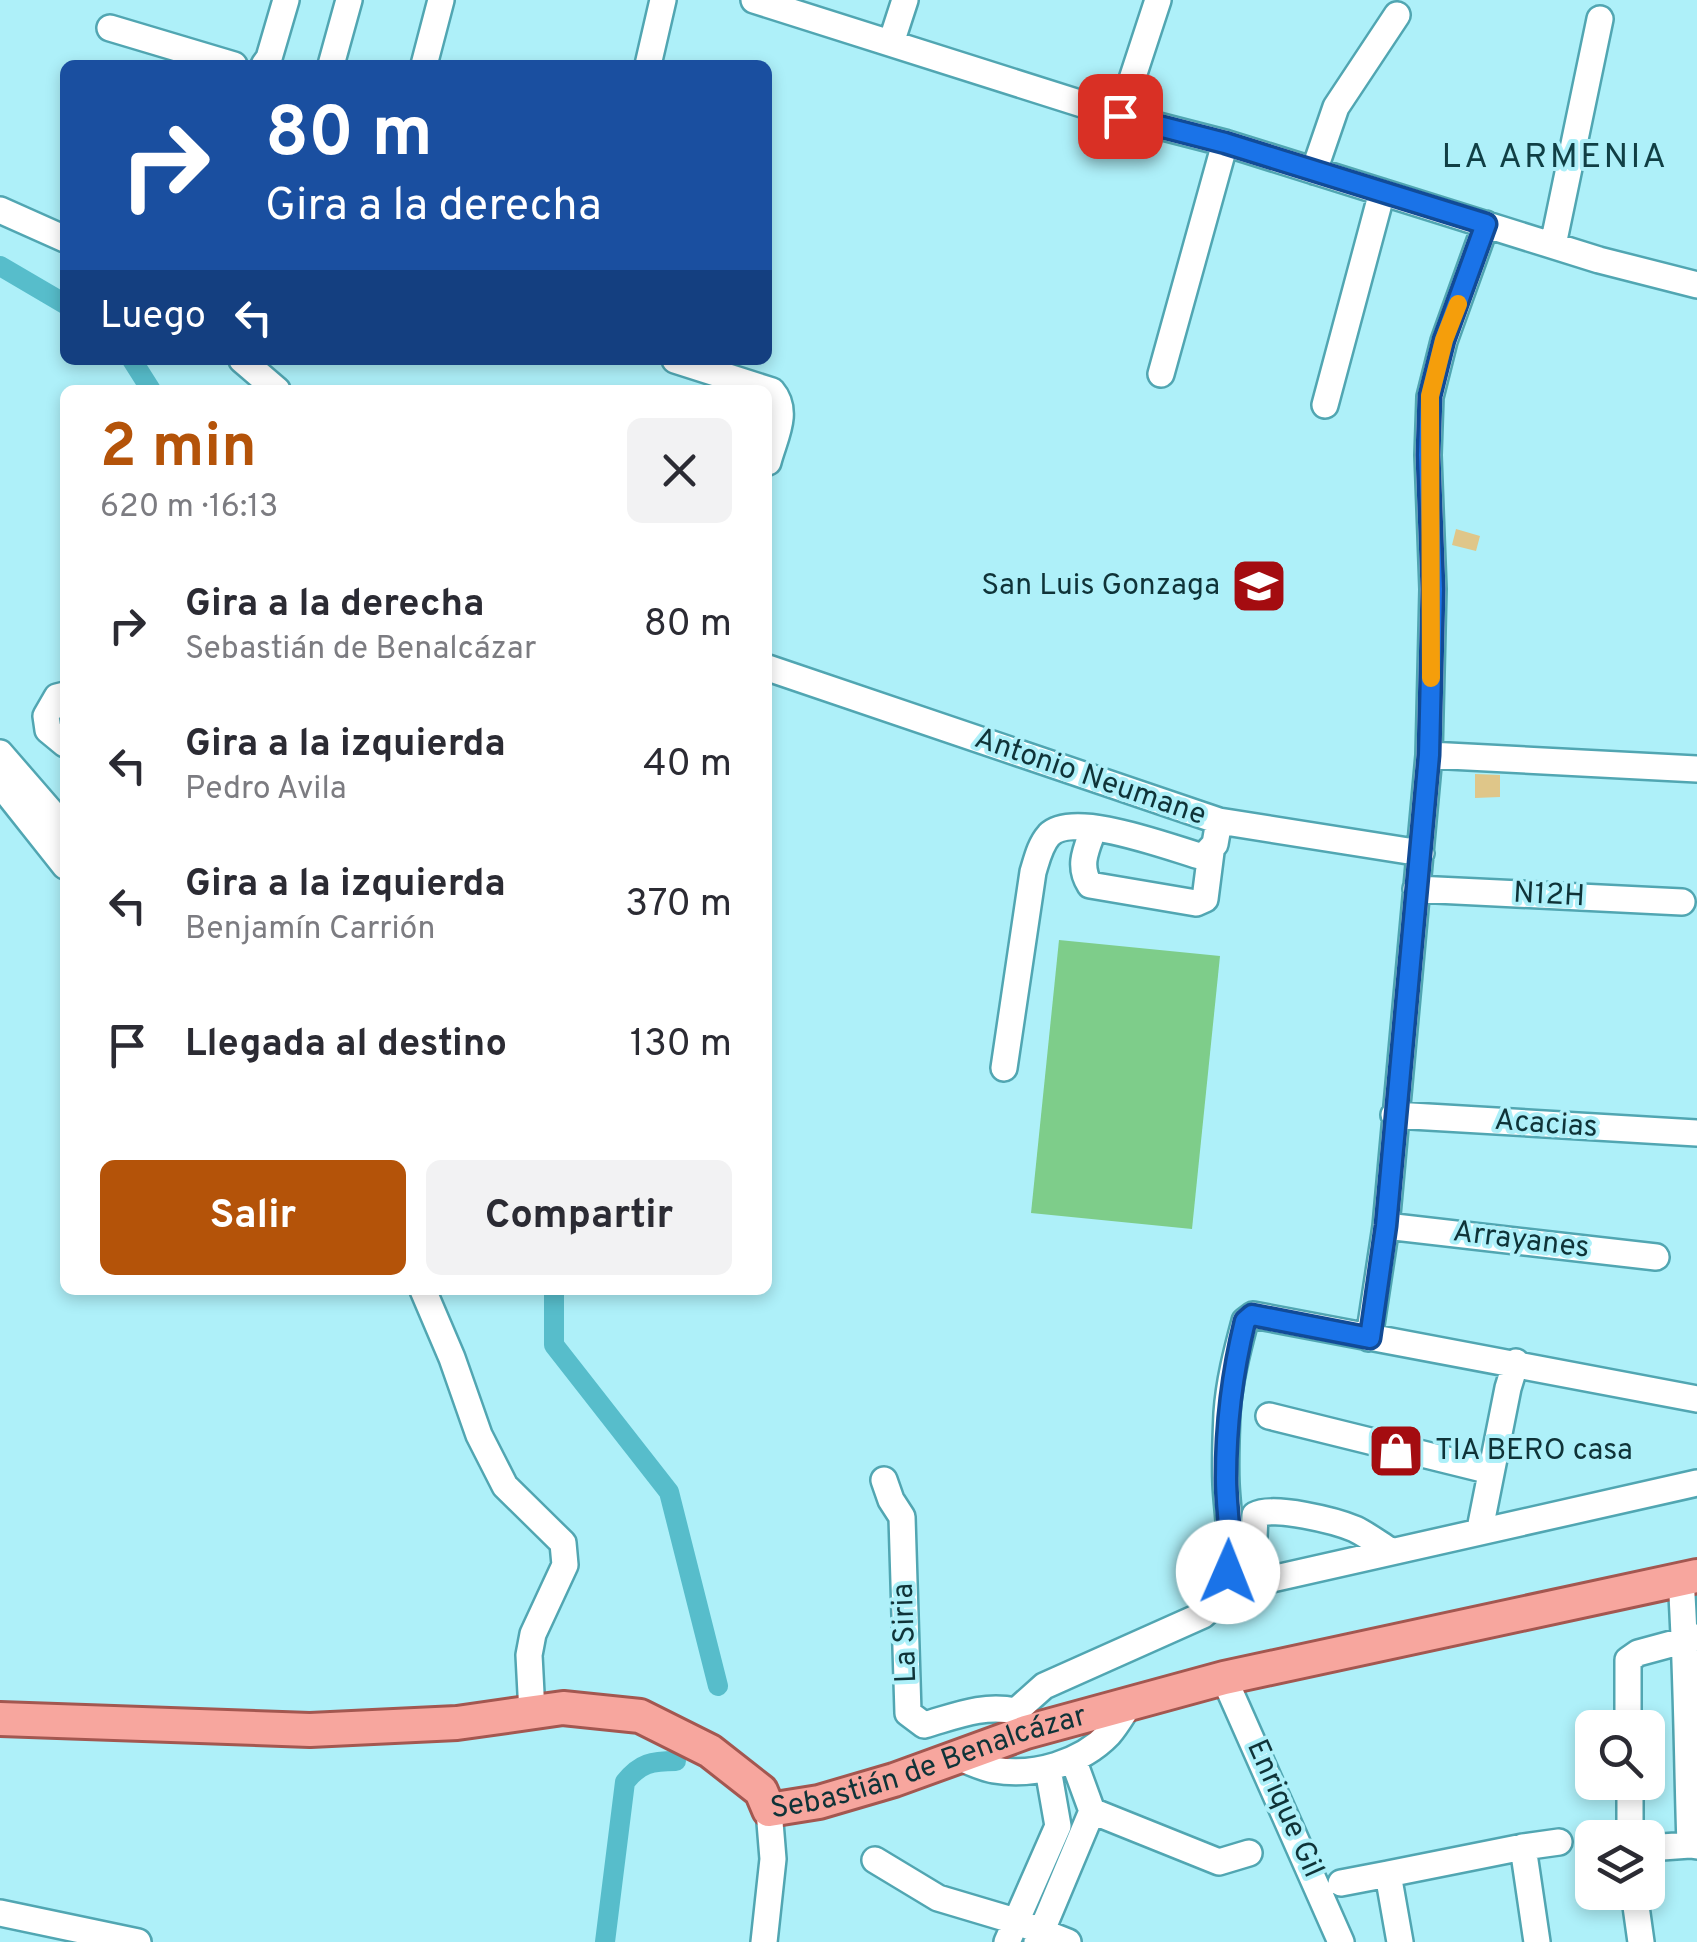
<!DOCTYPE html>
<html lang="es">
<head>
<meta charset="utf-8">
<style>
	body { margin:0; font-family:Overpass,sans-serif; background:#f2f2f3; color:#2b2b33; height:100vh; display:flex; flex-direction:column; font-size:38px; white-space:nowrap }
	* { box-sizing:border-box; margin:0 }
	p { font-size:32px; color:#7c7c81 }
	.icon { flex:none; width:55px; height:55px; fill:none; stroke:currentColor; stroke-width:2; stroke-linecap:round; stroke-linejoin:round }
	.map { position:relative; flex:1; overflow:hidden }
	.panel { position:absolute; left:60px; top:385px; width:712px; height:910px; display:flex; flex-direction:column; background:#fff; border-radius:15px; box-shadow:0 5px 15px #0003 }
	.panel>* { flex:none }
	.banner { position:absolute; left:60px; top:60px; width:712px; height:305px; border-radius:15px; box-shadow:0 5px 15px #0003; background:#1a4fa0; color:#fff; overflow:hidden }
	.fabs { position:absolute; left:1575px; top:1710px; display:grid; gap:20px }
	.fabs a { display:grid; place-items:center; width:90px; height:90px; border-radius:15px; background:#fff; box-shadow:0 5px 15px #0003; font-size:50px }
	.pin { position:absolute; display:grid; place-items:center; width:85px; height:85px; color:#fff; margin:-42px; border-radius:20px; box-shadow:0 5px 15px #0006 }
	.me { position:absolute; width:110px; margin:-55px; rotate:1deg; stroke-linejoin:round; filter:drop-shadow(0 0 8px #0008) }
	.turn { display:flex; align-items:center; gap:35px; height:210px; padding:0 40px; font-size:45px }
	.turn .icon { width:130px; height:130px; stroke-width:2.5 }
	.turn b { display:block; font-size:70px; line-height:85px }
	.then { display:flex; align-items:center; height:95px; padding:0 40px; background:#0003; gap:20px; font-size:38px }
	.round { display:grid; place-items:center; flex:none; width:105px; height:105px; border-radius:15px; background:#f2f2f3 }
	.summary { display:flex; align-items:center; justify-content:space-between; height:170px; padding:0 40px }
	h1 { font-size:60px; font-weight:700; line-height:75px; color:#b45309 }
	.button { display:flex; gap:20px; margin-top:auto; padding:20px 40px }
	.button a { flex:1; height:115px; border-radius:15px; background:#b45309; color:#fff; font-size:40px; font-weight:700; line-height:115px; text-align:center }
	.button a+a { background:#f2f2f3; color:#2b2b33 }
	ul { padding:0; list-style:none }
	li { display:flex; align-items:center; gap:30px; height:140px; padding:0 40px }
	li div { flex:1 }
	li b { display:block; font-size:38px }
	li em { font-style:normal }
	.map>svg:first-child { display:block }
</style>
</head>
<body>
<div class="map">
<svg width="1697" height="1942" viewBox="0 0 1697 1942">
	<rect width="100%" height="100%" fill="#aef0f9"/>
	<path fill="#7ecd8a" d="M1059,940L1220,956L1192,1229L1031,1213Z"/>
	<g fill="none" stroke-linecap="round" stroke-linejoin="round">
		<path stroke="#57bdcb" stroke-width="20" d="M0,266L65,304
			M132,360L151,390
			M554,1290V1345L669,1492L718,1686
			M605,1942L625,1782C640,1763 652,1761 676,1761"/>
	</g>
	<path fill="#dfc689" d="M1456,529L1480,536L1476,551L1452,545Z
		M1475,774L1500,775V797L1475,798Z"/>
	<g fill="none" stroke-linecap="round" stroke-linejoin="round">
		<g stroke="#51a6b2" stroke-width="30">
			<path id="minor" d="M754,0L1120,116L1225,143L1599,260L1697,285
				M110,28L234,65
				M891,43L905,0
				M264,65L269,58L286,0
				M331,65L349,0
				M424,65L441,0
				M648,65L663,0
				M1120,116L1158,0
				M1314,171L1336,107L1397,15
				M0,210L65,239
				M1553,245L1600,19
				M242,360L277,390
				M675,360L772,391C790,412 774,438 768,462
				M1161,374L1225,143
				M1325,405L1382,192
				M768,668L1219,821L1421,853
				M65,695L57,697L46,716L48,730L65,744
				M0,753L65,828
				M1429,755L1697,769
				M0,784L65,866
				M1094,828C1087,848 1077,865 1090,885L1196,903L1205,899L1211,852
				M1416,889L1682,902
				M1004,1068L1033,872C1037,859 1040,845 1049,835C1073,810 1171,848 1203,857L1215,844L1219,821
				M1394,1115L1697,1133
				M1386,1226L1656,1257
				M423,1290L452,1358L479,1435L505,1486L563,1543L565,1565L533,1634L529,1655L532,1713
				M1369,1338L1386,1226L1429,755L1433,589L1428,455L1430,397L1444,341L1486,224
				M1269,1416L1491,1471
				M884,1480L891,1500L902,1517L908,1713L924,1725C956,1716 983,1704 1016,1711L1022,1723
				M1480,1529L1508,1388L1516,1362
				M1389,1550C1378,1543 1367,1535 1355,1529C1336,1521 1273,1505 1255,1515L1253,1560L1256,1577L1267,1580L1697,1483
				M1681,1579C1687,1667 1687,1757 1690,1845L1697,1846
				M1224,1678L1341,1942
				M1016,1711L1044,1686L1203,1615C1243,1583 1228,1529 1226,1484C1225,1461 1226,1436 1227,1413C1229,1382 1237,1351 1245,1321L1253,1315L1697,1399
				M1628,1728V1660L1638,1653L1697,1637
				M957,1757C969,1761 982,1768 994,1770C1034,1777 1081,1763 1109,1734C1117,1725 1124,1712 1131,1702
				M1630,1782V1838
				M1092,1811L1219,1862L1249,1853
				M1523,1847L1559,1842
				M1648,1848L1690,1845
				M875,1860L938,1898L1015,1921L1068,1942
				M1341,1883L1388,1874
				M1634,1892L1641,1942
				M0,1913L138,1942
				M764,1942L773,1859L769,1810
				M1007,1942L1058,1826L1048,1769
				M1037,1942L1092,1811L1073,1759
				M1400,1942L1388,1874L1523,1847L1537,1942"/>
		</g>
		<g stroke="#a35750" stroke-width="38">
			<g id="major">
				<path id="s1" d="M0,1719L310,1730L457,1723L563,1708L640,1716L710,1751L761,1791L769,1810L819,1802L894,1780L1026,1732L1224,1678L1697,1576"/>
			</g>
		</g>
		<use href="#minor" stroke="#fff" stroke-width="25"/>
		<use href="#major" stroke="#f7a69e" stroke-width="32"/>
	</g>
	<g fill="none" stroke-linecap="round" stroke-linejoin="round">
		<g stroke="#114b97" stroke-width="25">
			<path id="route" d="M1120,116L1225,143L1486,224L1444,340L1430,396L1428,455L1433,589L1429,755L1386,1226L1370,1338L1252,1315L1245,1321C1232,1374 1226,1423 1226,1478C1226,1510 1233,1540 1228,1572"/>
		</g>
		<use href="#route" stroke="#1a73e8" stroke-width="18"/>
		<path stroke="#f59e0b" stroke-width="18" d="M1431,678L1430,396L1444,340L1458,304"/>
	</g>
	<defs>
		<g id="school-square" transform="scale(2.875)"><rect x="-9" y="-9" width="18" height="18" rx="4" fill="#a40c10" stroke="#aef0f9"/><path d="M0-5L7-2L0 1L-7-2ZM-4 1L0 2.5L4 1V4Q0 6-4 4Z" fill="#fff"/></g>
		<g id="shop-square" transform="scale(2.875)"><rect x="-9" y="-9" width="18" height="18" rx="4" fill="#a40c10" stroke="#aef0f9"/><path d="M-5-2.5h2.3a2.7 3.5 0 0 1 5.4 0H5L5.5 6h-11ZM-1.5-2.5h3a1.5 2.3 0 0 0-3 0Z" fill="#fff"/></g>
	</defs>
	<g fill-rule="evenodd">
		<use href="#school-square" x="1259" y="586"/>
		<use href="#shop-square" x="1396" y="1451"/>
	</g>
	<g text-anchor="middle" dominant-baseline="central" stroke-width="8" stroke-linejoin="round" paint-order="stroke">
		<g font-size="30" fill="#0f3338" stroke="#aef0f9" text-anchor="end">
			<text x="1220" y="586">San Luis Gonzaga</text>
			<text x="1435" y="1451" text-anchor="start">TIA BERO casa</text>
		</g>
		<g font-size="30" fill="#0f3338" stroke="#aef0f9">
			<text transform="translate(1090 778) rotate(19)">Antonio Neumane</text>
			<text transform="translate(1549 896) rotate(3)">N12H</text>
			<text transform="translate(1546 1125) rotate(4)">Acacias</text>
			<text transform="translate(1521 1241) rotate(7)">Arrayanes</text>
			<text transform="translate(906 1633) rotate(-92)">La Siria</text>
			<text stroke="none"><textPath href="#s1" startOffset="972">Sebastián de Benalcázar</textPath></text>
			<text transform="translate(1284 1809) rotate(66)">Enrique Gil</text>
		</g>
		<g font-size="35" letter-spacing="2.5" fill="#103f45" stroke="#aef0f9">
			<text x="1555" y="158">LA ARMENIA</text>
		</g>
	</g>
</svg>
<div class="fabs">
<a><svg class="icon" aria-label="search" viewBox="0 0 24 24"><circle cx="10" cy="10" r="6"/><path d="M15 15l6 6"/></svg></a>
<a><svg class="icon" aria-label="layers" viewBox="0 0 24 24"><path d="M12 4l9 5-9 5-9-5zM3 14l9 5 9-5"/></svg></a>
</div>
<div class="pin" style="left:1120px;top:116px;background:#d93025"><svg class="icon" aria-label="arrive" viewBox="0 0 24 24"><path d="M6 21V4h12l-3 4 3 4H6"/></svg></div>
<svg class="me" style="left:1228px;top:1572px" viewBox="-20 -20 40 40"><circle r="19" fill="#fff"/><path d="M0-13L10 11 0 6-10 11z" fill="#1a73e8"/></svg>
<div class="banner">
<div class="turn"><svg class="icon" aria-label="right" viewBox="0 0 24 24"><path d="M7 20v-9h11M14 6l5 5-5 5"/></svg><div><b>80 m</b>Gira a la derecha</div></div>
<div class="then">Luego<svg class="icon" aria-label="left" viewBox="0 0 24 24"><path d="M17 20v-9H6M10 6l-5 5 5 5"/></svg></div>
</div>
<section class="panel">
<div class="summary"><div><h1>2 min</h1><p>620 m · 16:13</p></div><a class="round"><svg class="icon" aria-label="close" viewBox="0 0 24 24"><path d="M6 6l12 12M18 6L6 18"/></svg></a></div>
<ul>
<li><svg class="icon" aria-label="right" viewBox="0 0 24 24"><path d="M7 20v-9h11M14 6l5 5-5 5"/></svg><div><b>Gira a la derecha</b><p>Sebastián de Benalcázar</p></div><em>80 m</em></li>
<li><svg class="icon" aria-label="left" viewBox="0 0 24 24"><path d="M17 20v-9H6M10 6l-5 5 5 5"/></svg><div><b>Gira a la izquierda</b><p>Pedro Avila</p></div><em>40 m</em></li>
<li><svg class="icon" aria-label="left" viewBox="0 0 24 24"><path d="M17 20v-9H6M10 6l-5 5 5 5"/></svg><div><b>Gira a la izquierda</b><p>Benjamín Carrión</p></div><em>370 m</em></li>
<li><svg class="icon" aria-label="arrive" viewBox="0 0 24 24"><path d="M6 21V4h12l-3 4 3 4H6"/></svg><div><b>Llegada al destino</b></div><em>130 m</em></li>
</ul>
<div class="button"><a>Salir</a><a>Compartir</a></div>
</section>
</div>
</body>
</html>
